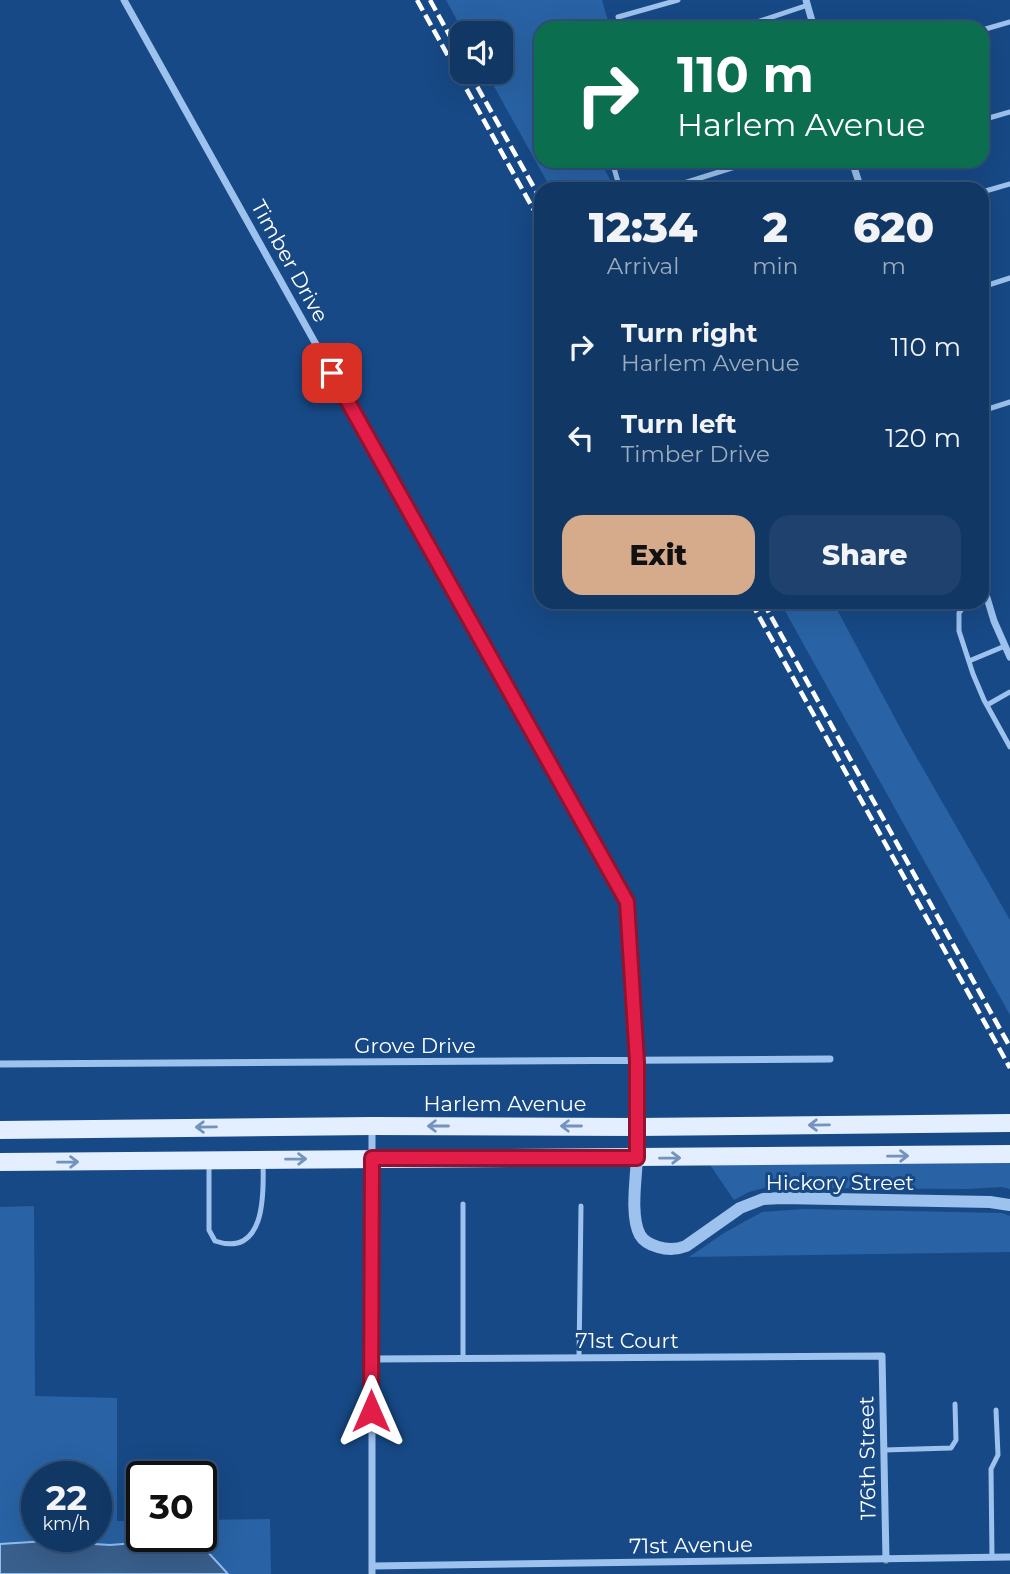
<!DOCTYPE html>
<html lang="en">
<head>
<meta charset="utf-8">
<style>
	body { margin:0; font-family:Montserrat,sans-serif; background:#1e426d; color:#f1f3f6; height:100vh; display:flex; flex-direction:column; font-size:26px; white-space:nowrap }
	* { box-sizing:border-box; margin:0 }
	p { font-size:23px; color:#9cacbf }
	.icon { flex:none; width:38px; height:38px; fill:none; stroke:currentColor; stroke-width:2; stroke-linecap:round; stroke-linejoin:round }
	.map { position:relative; flex:1; overflow:hidden }
	.side { position:absolute; left:534px; top:182px; width:455px; height:427px; display:flex; flex-direction:column; background:#113764; border-radius:21px; box-shadow:0 7px 28px #0002,0 0 0 2px #305178 }
	.side>* { flex:none }
	.top-card { position:absolute; left:534px; top:21px; width:455px; height:147px; border-radius:21px; box-shadow:0 7px 28px #0002,0 0 0 2px #305178; background:#0b6e4f; color:#fff; overflow:hidden }
	.tools { position:absolute; left:450px; top:21px; display:grid; gap:14px }
	.tools a { display:grid; place-items:center; width:63px; height:63px; border-radius:14px; background:#113764; box-shadow:0 7px 28px #0002,0 0 0 2px #305178; font-size:35px }
	.speed { position:absolute; left:21px; top:1461px; display:flex; gap:14px; font-size:35px; font-weight:700; text-align:center }
	.speed>* { display:grid; place-content:center; width:91px; height:91px; border-radius:50%; background:#113764; box-shadow:0 7px 28px #0002,0 0 0 2px #305178; line-height:1 }
	.speed small { font-size:18px; font-weight:400 }
	.speed .limit { border:4px solid #111; border-radius:10px; background:#fff; color:#111 }
	.pin { position:absolute; display:grid; place-items:center; width:60px; height:60px; color:#fff; margin:-30px; border-radius:14px; box-shadow:0 4px 10px #0006 }
	.me { position:absolute; width:77px; margin:-38px; rotate:0deg; stroke-linejoin:round; filter:drop-shadow(0 0 5px #0008) }
	.turn { display:flex; align-items:center; gap:24px; height:147px; padding:0 28px; font-size:32px }
	.turn .icon { width:91px; height:91px; stroke-width:2.5 }
	.turn b { display:block; font-size:49px; line-height:60px }
	.eta { display:flex; justify-content:space-evenly; align-items:center; height:119px; text-align:center }
	.eta b { font-size:42px; font-weight:800; line-height:49px }
	.button { display:flex; gap:14px; margin-top:auto; padding:14px 28px }
	.button a { flex:1; height:80px; border-radius:21px; background:#d6ab8b; color:#111; font-size:28px; font-weight:800; line-height:80px; text-align:center }
	.button a+a { background:#1e426d; color:#f1f3f6 }
	ul { padding:0; list-style:none }
	li { display:flex; align-items:center; gap:21px; height:91px; padding:0 28px }
	li div { flex:1 }
	li b { display:block; font-size:26px }
	li em { font-style:normal }
	.map>svg:first-child { display:block }
</style>
</head>
<body>
<div class="map">
<svg width="1010" height="1574" viewBox="0 0 1010 1574">
	<rect width="100%" height="100%" fill="#174986"/>
	<path fill="#2963a5" fill-rule="evenodd" d="M446,0H602L610,28H541V161H600L615,189H551L486,72H500V33H464Z
		M780,602H833L906,739L1010,920V1015Z
		M1010,1163V1189L1002,1187L968,1189L817,1188L775,1185L749,1192L734,1200L710,1165Z
		M34,1206L35,1396L117,1398V1521H142V1536H201V1520L270,1519L271,1574H228L205,1549L173,1540L110,1545L47,1541L0,1544V1207ZM37,1477H96V1536H37Z
		M804,1209L1002,1213L1010,1216V1252L689,1257L724,1233L762,1212Z"/>
	<path fill="#395f8c" stroke="#8fbef0" stroke-width="2" d="M173,1540L205,1549L228,1574H0V1544L47,1541L110,1545Z"/>
	<g fill="none" stroke-linecap="round" stroke-linejoin="round">
		<path stroke="#9cc2ed" stroke-width="5" d="M618,17L678,0
			M739,28L808,5
			M982,30L1010,22
			M982,120L1010,112
			M612,161L620,189
			M665,189L754,161
			M982,192L1010,184
			M982,287L1010,278
			M982,411L1010,402
			M967,602L959,613V631L973,674L984,700L1010,747
			M969,661L1005,646
			M987,705L1010,692
			M209,1163V1230L215,1241C265,1258 264,1195 263,1163
			M463,1358V1204
			M579,1358L581,1206
			M884,1450L951,1448L956,1440L955,1404
			M992,1557L991,1469L998,1455L996,1410"/>
		<path stroke="#9cc2ed" stroke-width="7" d="M124,0L627,902L637,1062V1157
			M806,0L814,28
			M852,161L861,189
			M982,581L994,621L1010,657
			M0,1064L830,1059
			M371,1359L882,1356L886,1560
			M372,1566L1010,1557
			M372,1574V1127"/>
		<path stroke="#9cc2ed" stroke-width="12" d="M637,1158C636,1179 630,1217 640,1235C644,1242 651,1245 658,1247C668,1250 676,1250 686,1246L740,1208L763,1199L782,1198L990,1202L1010,1205"/>
		<path stroke="#e3eeff" stroke-width="18" d="M0,1130L372,1126L637,1127L1010,1123
			M0,1162L1010,1154"/>
		<path stroke="#fff" stroke-width="4.5" stroke-dasharray="12 5" stroke-linecap="butt" d="M417,0L541,223
			M430,0L462,58
			M469,72L541,200
			M751,602L1010,1068
			M763,602L1010,1047"/>
	</g>
	<defs><path id="oneway-shaft" d="M-6 0H5M1.5-3L5.5 0L1.5 3" fill="none" stroke-width="1.6" stroke-linecap="round" stroke-linejoin="round" transform="scale(1.75)"/></defs>
	<g stroke="#7393bc">
		<use href="#oneway-shaft" transform="translate(819 1125) rotate(179)"/>
		<use href="#oneway-shaft" transform="translate(438 1126) rotate(-180)"/>
		<use href="#oneway-shaft" transform="translate(571 1126) rotate(-180)"/>
		<use href="#oneway-shaft" transform="translate(206 1127) rotate(179)"/>
		<use href="#oneway-shaft" transform="translate(898 1156) rotate(-1)"/>
		<use href="#oneway-shaft" transform="translate(670 1158) rotate(-1)"/>
		<use href="#oneway-shaft" transform="translate(296 1159) rotate(-1)"/>
		<use href="#oneway-shaft" transform="translate(68 1162) rotate(-1)"/>
	</g>
	<g fill="none" stroke-linecap="round" stroke-linejoin="round">
		<g stroke="#92132f" stroke-width="18">
			<path id="route" d="M332,373L627,902L637,1062V1158H372L371,1411"/>
		</g>
		<use href="#route" stroke="#e11d48" stroke-width="12"/>
	</g>
	<g text-anchor="middle" dominant-baseline="central" stroke-width="6" stroke-linejoin="round" paint-order="stroke">
		<g font-size="21" fill="#fff" stroke="#174986">
			<text transform="translate(290 261) rotate(61)">Timber Drive</text>
			<text x="415" y="1045">Grove Drive</text>
			<text x="505" y="1103">Harlem Avenue</text>
			<text x="840" y="1182">Hickory Street</text>
			<text x="627" y="1340">71st Court</text>
			<text transform="translate(867 1458) rotate(-91)">176th Street</text>
			<text transform="translate(691 1545) rotate(-1)">71st Avenue</text>
		</g>
	</g>
</svg>
<div class="tools">
<a><svg class="icon" aria-label="sound" viewBox="0 0 24 24"><path d="M4 9h4l5-4v14l-5-4H4zM17 9q2 3 0 6"/></svg></a>
</div>
<div class="speed"><div>22<small>km/h</small></div><div class="limit">30</div></div>
<div class="pin" style="left:332px;top:373px;background:#d93025"><svg class="icon" aria-label="arrive" viewBox="0 0 24 24"><path d="M6 21V4h12l-3 4 3 4H6"/></svg></div>
<svg class="me" style="left:371px;top:1411px" viewBox="-20 -20 40 40"><path d="M0-17L14 15 0 8-14 15z" fill="#e11d48" stroke="#fff" stroke-width="4"/></svg>
<div class="top-card">
<div class="turn"><svg class="icon" aria-label="right" viewBox="0 0 24 24"><path d="M7 20v-9h11M14 6l5 5-5 5"/></svg><div><b>110 m</b>Harlem Avenue</div></div>
</div>
<section class="side">
<div class="eta">
<div><b>12:34</b><p>Arrival</p></div>
<div><b>2</b><p>min</p></div>
<div><b>620</b><p>m</p></div>
</div>
<ul>
<li><svg class="icon" aria-label="right" viewBox="0 0 24 24"><path d="M7 20v-9h11M14 6l5 5-5 5"/></svg><div><b>Turn right</b><p>Harlem Avenue</p></div><em>110 m</em></li>
<li><svg class="icon" aria-label="left" viewBox="0 0 24 24"><path d="M17 20v-9H6M10 6l-5 5 5 5"/></svg><div><b>Turn left</b><p>Timber Drive</p></div><em>120 m</em></li>
</ul>
<div class="button"><a>Exit</a><a>Share</a></div>
</section>
</div>
</body>
</html>
